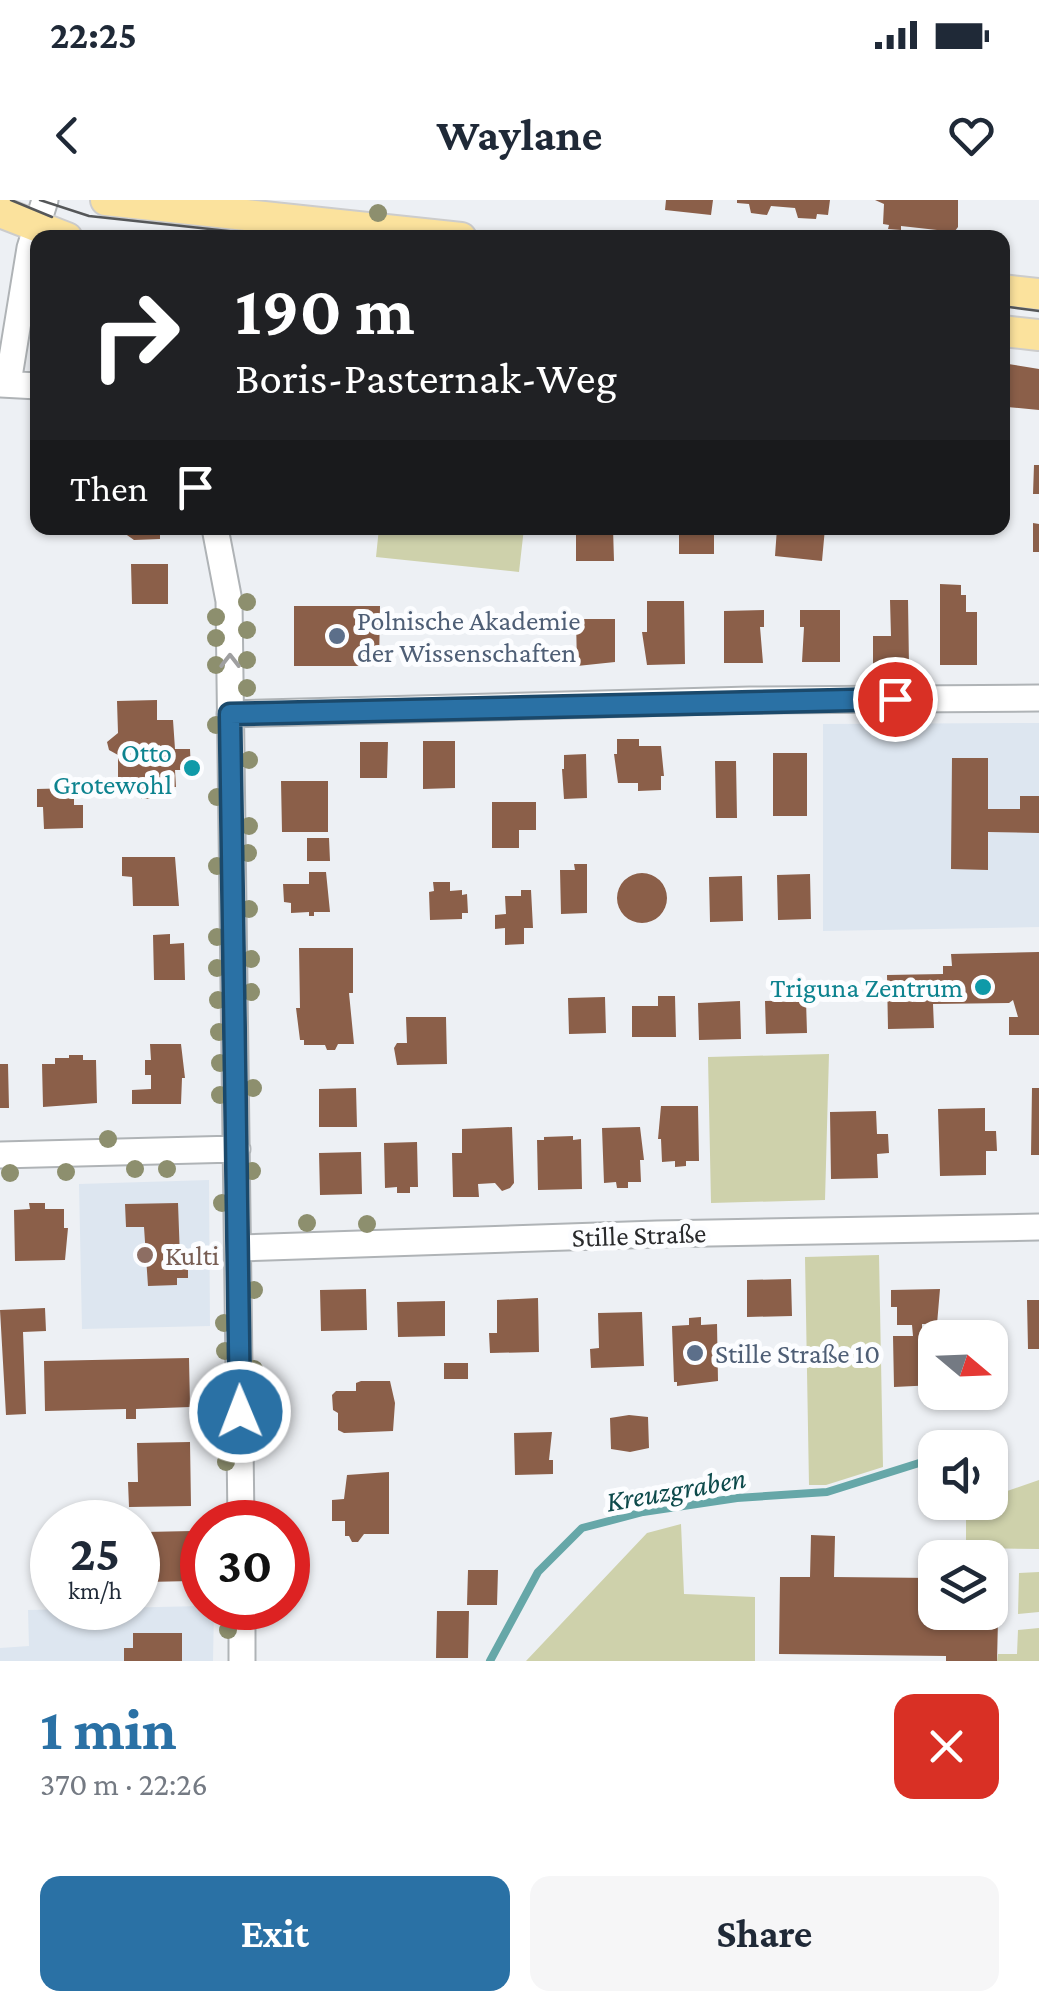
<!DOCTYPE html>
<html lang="en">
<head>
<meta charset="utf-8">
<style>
	body { margin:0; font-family:"Crimson Pro",serif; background:#f6f6f7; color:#1f2937; height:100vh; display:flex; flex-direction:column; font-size:38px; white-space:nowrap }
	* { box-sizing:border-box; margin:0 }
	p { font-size:32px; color:#747a83 }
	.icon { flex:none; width:55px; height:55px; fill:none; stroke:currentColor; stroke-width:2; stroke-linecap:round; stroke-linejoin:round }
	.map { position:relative; height:1461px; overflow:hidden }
	.details { display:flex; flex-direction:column; background:#fff; flex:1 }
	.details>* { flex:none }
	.banner { position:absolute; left:30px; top:30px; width:980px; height:305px; border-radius:20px; box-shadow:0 2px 8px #0004; background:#202124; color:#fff; overflow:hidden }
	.needle { width:65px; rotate:109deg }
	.fabs { position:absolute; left:918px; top:1120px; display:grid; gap:20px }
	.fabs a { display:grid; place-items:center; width:90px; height:90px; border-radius:20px; background:#fff; box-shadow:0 2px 8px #0004; font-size:50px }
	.speed { position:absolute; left:30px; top:1300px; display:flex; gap:20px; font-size:50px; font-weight:700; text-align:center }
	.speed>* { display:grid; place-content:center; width:130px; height:130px; border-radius:50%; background:#fff; box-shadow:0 2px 8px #0004; line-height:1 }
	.speed small { font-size:25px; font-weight:400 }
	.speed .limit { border:15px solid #d22; background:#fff; color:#111 }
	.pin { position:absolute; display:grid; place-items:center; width:85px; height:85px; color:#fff; margin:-42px; border:5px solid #fff; border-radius:50%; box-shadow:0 2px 10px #0007 }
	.me { position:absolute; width:110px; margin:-55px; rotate:359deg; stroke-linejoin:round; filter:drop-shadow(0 0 8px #0008) }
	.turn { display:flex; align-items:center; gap:35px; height:210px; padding:0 40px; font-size:45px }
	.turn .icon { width:130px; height:130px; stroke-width:2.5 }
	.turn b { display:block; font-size:70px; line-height:85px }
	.then { display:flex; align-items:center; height:95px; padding:0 40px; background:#0003; gap:20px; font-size:38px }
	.round { display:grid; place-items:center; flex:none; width:105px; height:105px; border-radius:20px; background:#f6f6f7 }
	.summary { display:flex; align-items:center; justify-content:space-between; height:170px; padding:0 40px }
	h1 { font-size:60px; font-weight:700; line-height:75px; color:#2a71a5 }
	.action { display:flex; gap:20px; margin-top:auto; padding:20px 40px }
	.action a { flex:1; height:115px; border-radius:20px; background:#2a71a5; color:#fff; font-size:40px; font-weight:700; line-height:115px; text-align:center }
	.action a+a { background:#f6f6f7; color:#1f2937 }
	.status { display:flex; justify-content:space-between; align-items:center; height:70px; padding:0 50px; background:#fff; direction:ltr }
	.status svg { height:28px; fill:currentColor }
	header { display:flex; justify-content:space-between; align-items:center; height:130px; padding:0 40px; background:#fff; font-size:45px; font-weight:700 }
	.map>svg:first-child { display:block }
</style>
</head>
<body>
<div class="status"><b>22:25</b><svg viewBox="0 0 49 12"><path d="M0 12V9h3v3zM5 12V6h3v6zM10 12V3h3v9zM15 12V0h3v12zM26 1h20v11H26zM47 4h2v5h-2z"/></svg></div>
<header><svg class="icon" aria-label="back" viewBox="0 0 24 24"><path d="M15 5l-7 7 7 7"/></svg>Waylane<svg class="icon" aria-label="heart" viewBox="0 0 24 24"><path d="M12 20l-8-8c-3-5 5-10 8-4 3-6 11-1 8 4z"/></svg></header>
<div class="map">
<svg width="1039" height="1461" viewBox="0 0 1039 1461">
	<rect width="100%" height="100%" fill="#edf0f4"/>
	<path fill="#dde6f0" d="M1039,523V727L823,731V524Z
		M209,980L210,1126L82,1129L79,984Z
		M202,1406L214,1408L213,1461H0V1448L29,1446L28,1410Z"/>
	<path fill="#ced1ab" d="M379,328H524L519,372L376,357Z
		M829,854L825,1000L711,1003L708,857Z
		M879,1055L883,1267L826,1285H809L805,1057Z
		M1039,1280V1349L972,1348L966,1344V1306L973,1303L990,1302V1297Z
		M681,1324L684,1394L755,1397V1461H526L647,1333Z
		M1039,1372V1412L1018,1414L1019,1373Z
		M1039,1428V1461H997L998,1454H1017L1018,1430Z"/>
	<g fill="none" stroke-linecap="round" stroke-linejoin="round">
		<path stroke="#66a7a8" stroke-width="8" d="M490,1461L538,1372L582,1328L643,1312L737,1298L827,1292L935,1258"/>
	</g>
	<path fill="#8b5f49" d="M666,0H713L711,15L665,10Z
		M737,0H830L828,15L817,14L816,19L798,18L795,8L771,6L767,15L751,13L749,4L737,3Z
		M875,0H958V27L955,31H949V35L936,34L937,30L901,26V30L888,29L889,25L883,24L884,4Z
		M1002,163L1039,169V210L1007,207L1006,216L1002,215Z
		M1034,265H1039V294H1033Z
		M1033,323L1039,324V352H1033Z
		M117,328H160V339L134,340Z
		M576,328H613L614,361H576Z
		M679,328H714V354H679Z
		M777,328H825L822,361L775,356Z
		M131,364H168V404H132Z
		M940,384L961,385V395H966V412H977V465H940Z
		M890,400H908L909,466L873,467V436H891Z
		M647,401H684L685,464L647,465L642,432H647Z
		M294,406H380L379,466H294Z
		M764,410V427H760L763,463H724V411Z
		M800,410H840V462H802L804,427H800Z
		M576,419H615V462L577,466Z
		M157,500V520H173L175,549H190L191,570H175L176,587H164V598L141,599L142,587H118V555L109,550L107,542L118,533L117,501Z
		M617,539H639V546H661L664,576H661V590L638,591V583H618L614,554H617Z
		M423,541H455V588L423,589Z
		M360,542H388L387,578H360Z
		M773,553H807V616H773Z
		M586,554L587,598L564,599L562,569H564V555Z
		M952,558H988V609H1020V596H1039V633L988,632V670L951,669Z
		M715,561H736L737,618H716Z
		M281,581H328V632H282Z
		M74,588V605H83V628L44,629L43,607H37V589Z
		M492,602H536V630H519V648H492Z
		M307,638H329L330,661H307Z
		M122,657H175L179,706H133L132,677L122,676Z
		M574,664H587V713L561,714L560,670H575Z
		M309,672H326L330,712H314V716H309V712L291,713V703L284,702L283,684H309Z
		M617 698a25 25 0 1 1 50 0a25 25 0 1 1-50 0Z
		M810,674L811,719L778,720L777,675Z
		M742,676L743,721L710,722L709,677Z
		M433,682H450V691L462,690V695L467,694L468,713H462V719L430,720L429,692L434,691Z
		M521,690H531L533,728H524V744L505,745V728L495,729V715L506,714L505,696H521Z
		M170,734V744L184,743L185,780H154L153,735Z
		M299,748H353V793H349L354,844H338L335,850H327L325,845H304V840H300L296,808H300Z
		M1039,752V835H1009V817H1018L1013,800L1009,803L933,804L934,828L888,829L887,775L943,774V766H952L951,754Z
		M658,796H675L676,837H632V806H658Z
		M605,797L606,833L569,834L568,798Z
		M806,800L807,833L766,834L765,801Z
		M740,801L741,839L699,840L698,803Z
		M406,817H446L447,864L397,865L394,848L397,843H407Z
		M150,844H181L185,878H182L181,904H132V890L151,889V875H145V860H151Z
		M69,855H83V860H96L97,903L43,907L42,864H55V858H69Z
		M0,864H8L9,908H0Z
		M356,888L357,927H319V889Z
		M1032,888H1039V955H1031Z
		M661,906H698L699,961H686V966L675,967V961L662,962L661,939H658Z
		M985,908V931H996L997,951H986V975L940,976L938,909Z
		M876,911L877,934H888L889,953L877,954L878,978L831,979L830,912Z
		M512,927L514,983L510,988L502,991L495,983L478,984L479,997H453L452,953H462V929Z
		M640,927L644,960H640L641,982H628V988H617L616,982L604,983L602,928Z
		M573,936V940L581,939L582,989L538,990L537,940H544V937Z
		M417,942L418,987H410V993H397V987L385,988L384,943Z
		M361,952L362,994L320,995L319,953Z
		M29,1003H45V1009H64V1028H68L65,1060L15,1061L14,1010L30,1009Z
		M178,1003L180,1058H188V1078H177V1085L148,1086L144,1027H126L125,1004Z
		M791,1079L792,1116L747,1117V1080Z
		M366,1089L367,1130L321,1131L320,1090Z
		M940,1089L937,1124H922V1135H935V1185L894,1187L893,1136H913L912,1125H897V1107H891V1090Z
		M538,1098L539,1152L490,1153L489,1133H497V1100Z
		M1027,1100H1039V1149H1028Z
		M445,1101V1136L398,1137L397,1102Z
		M45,1108L46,1131L23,1132L26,1214L6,1215L0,1110Z
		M642,1112L644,1166L591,1168L590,1149L599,1148L598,1113Z
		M701,1117V1125L717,1124L718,1181L677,1186V1182H674L672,1126L689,1125V1118Z
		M189,1158L190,1207L136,1209V1219H126V1209L45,1211L44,1161Z
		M444,1163H468V1179H444Z
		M361,1181H390L395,1203L393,1231L344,1233L338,1230V1213L333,1210L332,1195L336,1191H356V1183Z
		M629,1215L648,1217L649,1248L630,1252L611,1249L610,1218Z
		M552,1232L549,1260H553V1274L515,1275L514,1233Z
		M190,1242L191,1306L129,1307L128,1282H138L137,1243Z
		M389,1272V1334H364L358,1342H352L349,1336H345V1321H332V1300L344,1299L347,1275Z
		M192,1331V1350H195L192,1381L146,1382V1367H138V1350H146L145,1332Z
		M811,1335L835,1336L834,1377L935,1378V1412H990V1379H999L997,1461H946V1456L779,1454L780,1377H810Z
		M468,1370H498L497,1405H467Z
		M437,1411H469L468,1458H436Z
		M133,1433H182V1461H124V1448H133Z"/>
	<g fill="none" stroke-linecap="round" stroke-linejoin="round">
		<g stroke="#afb3b6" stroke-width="29">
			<path id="minor" d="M8,183L30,48L45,0
				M0,184L38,186
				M215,328L229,401L241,1322
				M230,514L750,500L1039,498
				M0,955L237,949
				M239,1048L657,1034L1039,1027
				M242,1461V1408"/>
		</g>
		<g stroke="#ccc" stroke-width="34">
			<path id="major" d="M106,0L461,38
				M0,12L67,38
				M1002,90L1039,94
				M1002,131L1039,135"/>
		</g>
		<use href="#minor" stroke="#fff" stroke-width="25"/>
		<use href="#major" stroke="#fbe29d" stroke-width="30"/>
		<path stroke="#555759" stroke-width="2.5" d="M11,0L52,17
			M40,0L89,16L294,38
			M1002,106L1039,111"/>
	</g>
	<g fill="#8d8f6e">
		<circle cx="378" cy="13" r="9"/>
		<circle cx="247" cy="402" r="9"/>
		<circle cx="216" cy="417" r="9"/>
		<circle cx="247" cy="430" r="9"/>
		<circle cx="216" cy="438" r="9"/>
		<circle cx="247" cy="460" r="9"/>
		<circle cx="216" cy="465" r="9"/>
		<circle cx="247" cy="488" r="9"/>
		<circle cx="216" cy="525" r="9"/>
		<circle cx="249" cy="560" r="9"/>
		<circle cx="217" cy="597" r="9"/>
		<circle cx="249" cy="626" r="9"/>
		<circle cx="248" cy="653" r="9"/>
		<circle cx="217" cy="666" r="9"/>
		<circle cx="249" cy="709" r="9"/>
		<circle cx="217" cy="737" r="9"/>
		<circle cx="251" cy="759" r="9"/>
		<circle cx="217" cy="768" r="9"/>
		<circle cx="251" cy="792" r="9"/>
		<circle cx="218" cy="800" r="9"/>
		<circle cx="219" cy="832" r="9"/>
		<circle cx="220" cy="863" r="9"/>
		<circle cx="253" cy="888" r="9"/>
		<circle cx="220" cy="895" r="9"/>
		<circle cx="108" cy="939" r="9"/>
		<circle cx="135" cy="969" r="9"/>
		<circle cx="167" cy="969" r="9"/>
		<circle cx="252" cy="971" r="9"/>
		<circle cx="66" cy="972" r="9"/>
		<circle cx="10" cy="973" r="9"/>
		<circle cx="222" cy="1003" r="9"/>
		<circle cx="307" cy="1023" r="9"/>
		<circle cx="367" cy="1024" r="9"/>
		<circle cx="254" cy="1090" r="9"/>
		<circle cx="224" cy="1123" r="9"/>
		<circle cx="225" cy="1151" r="9"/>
		<circle cx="254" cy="1169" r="9"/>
		<circle cx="225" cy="1206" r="9"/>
		<circle cx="255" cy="1219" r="9"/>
		<circle cx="225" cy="1235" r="9"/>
		<circle cx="256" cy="1246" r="9"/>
		<circle cx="226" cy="1262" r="9"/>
		<circle cx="228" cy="1430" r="9"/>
	</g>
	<defs><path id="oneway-chevron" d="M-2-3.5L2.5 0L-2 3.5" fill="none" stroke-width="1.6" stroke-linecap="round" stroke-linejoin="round" transform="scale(2.5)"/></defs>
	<use stroke="#9f9fa0" href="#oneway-chevron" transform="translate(230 461) rotate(-90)"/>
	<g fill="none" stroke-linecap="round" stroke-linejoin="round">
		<g stroke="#1b496b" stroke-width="25">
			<path id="route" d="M240,1212L230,514L895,499"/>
		</g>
		<use href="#route" stroke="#2a71a5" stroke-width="18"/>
	</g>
	<g fill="#5c6f8a" stroke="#fcfdff" stroke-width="4">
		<circle cx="337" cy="436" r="10"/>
		<circle cx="695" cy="1153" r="10"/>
	</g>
	<g fill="#0f9aa8" stroke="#fcfdff" stroke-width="4">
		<circle cx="192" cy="568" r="10"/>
		<circle cx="983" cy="787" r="10"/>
	</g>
	<circle fill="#8d6e63" stroke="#fcfdff" stroke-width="4" cx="145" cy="1055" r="10"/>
	<g text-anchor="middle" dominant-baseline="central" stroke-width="10" stroke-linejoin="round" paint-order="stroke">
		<g font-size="28" fill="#4e5e75" stroke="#fcfdff" text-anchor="start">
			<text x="357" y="420">Polnische Akademie<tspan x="357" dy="32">der Wissenschaften</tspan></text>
			<text x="715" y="1153">Stille Straße 10</text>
		</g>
		<g font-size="28" fill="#0d838f" stroke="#fcfdff" text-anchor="end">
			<text x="172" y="552">Otto<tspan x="172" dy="32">Grotewohl</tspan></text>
			<text x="963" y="787">Triguna Zentrum</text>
		</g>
		<g font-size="28" fill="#292a2c" stroke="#fcfdff">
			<text transform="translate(639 1035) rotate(-2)">Stille Straße</text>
		</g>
		<g font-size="28" fill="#785e54" stroke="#fcfdff" text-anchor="start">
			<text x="165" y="1055">Kulti</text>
		</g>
		<g font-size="30" font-style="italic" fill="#0d4a4b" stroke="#fcfdff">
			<text transform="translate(676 1289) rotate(-10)">Kreuzgraben</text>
		</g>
	</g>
</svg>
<div class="fabs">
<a><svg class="needle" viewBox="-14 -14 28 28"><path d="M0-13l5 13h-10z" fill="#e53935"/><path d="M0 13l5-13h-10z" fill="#747a83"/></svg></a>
<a><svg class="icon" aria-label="sound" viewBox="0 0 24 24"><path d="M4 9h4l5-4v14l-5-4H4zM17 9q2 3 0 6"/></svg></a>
<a><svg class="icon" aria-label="layers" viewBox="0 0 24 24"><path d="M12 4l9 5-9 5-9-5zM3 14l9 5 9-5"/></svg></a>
</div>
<div class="speed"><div>25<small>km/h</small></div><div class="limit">30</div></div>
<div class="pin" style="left:895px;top:499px;background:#d93025"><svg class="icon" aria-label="arrive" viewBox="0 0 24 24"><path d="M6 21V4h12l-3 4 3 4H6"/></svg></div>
<svg class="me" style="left:240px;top:1212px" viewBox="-20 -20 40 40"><circle r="17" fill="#2a71a5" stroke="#fff" stroke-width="3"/><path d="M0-11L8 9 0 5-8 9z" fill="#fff"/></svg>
<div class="banner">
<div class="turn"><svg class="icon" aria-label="right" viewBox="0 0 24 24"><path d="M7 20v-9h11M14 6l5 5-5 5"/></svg><div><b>190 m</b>Boris-Pasternak-Weg</div></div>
<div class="then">Then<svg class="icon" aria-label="arrive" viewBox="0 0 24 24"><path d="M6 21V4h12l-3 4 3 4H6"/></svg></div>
</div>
</div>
<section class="details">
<div class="summary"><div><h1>1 min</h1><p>370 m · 22:26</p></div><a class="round" style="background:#d93025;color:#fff"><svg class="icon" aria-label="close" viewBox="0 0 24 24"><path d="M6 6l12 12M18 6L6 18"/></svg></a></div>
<div class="action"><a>Exit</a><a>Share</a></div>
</section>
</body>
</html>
